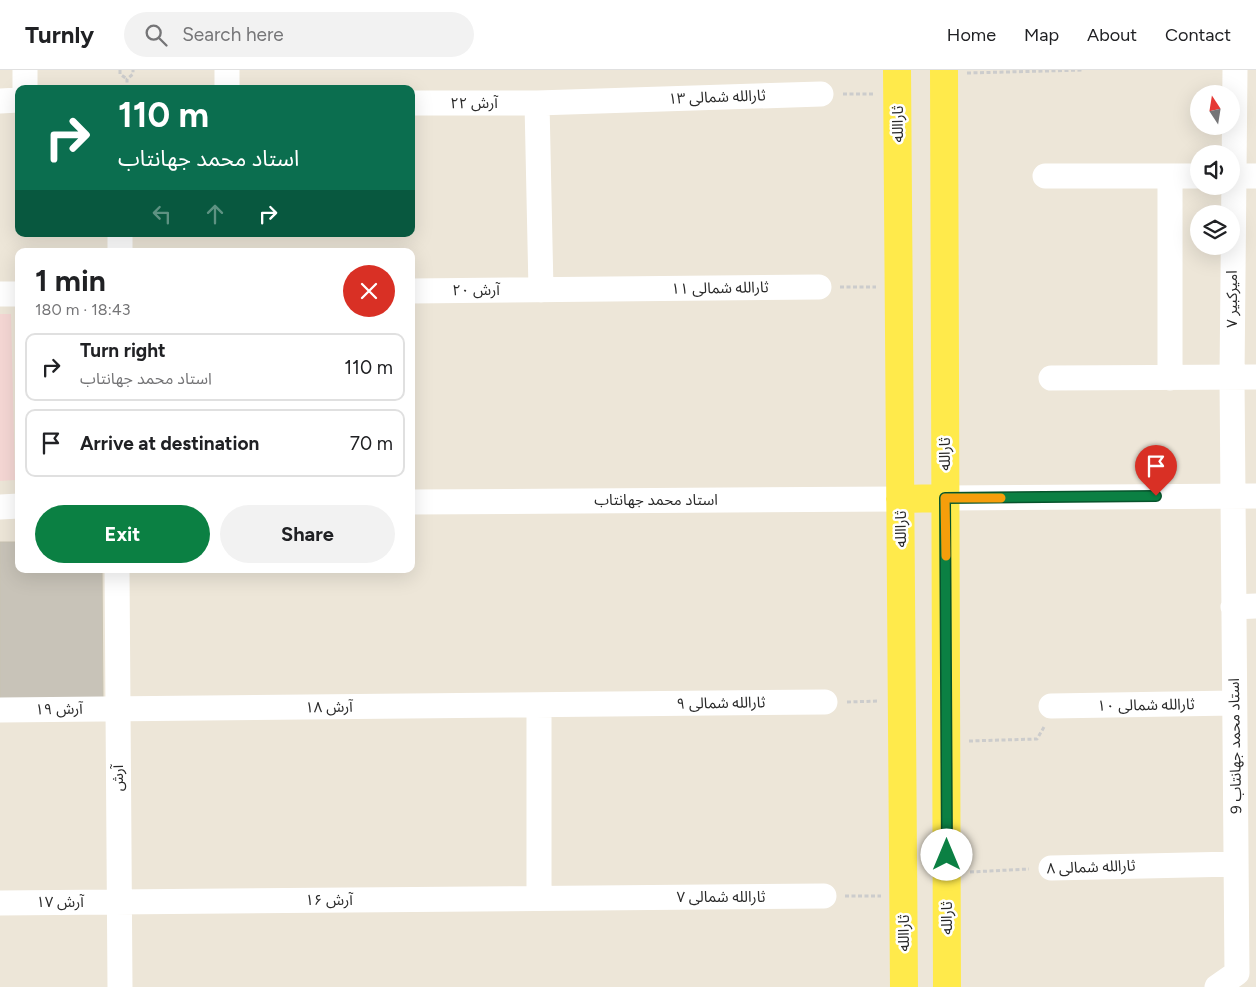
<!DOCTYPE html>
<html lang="en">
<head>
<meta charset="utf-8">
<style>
	body { margin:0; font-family:Figtree,"Noto Sans Arabic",sans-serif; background:#f2f2f2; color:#202124; height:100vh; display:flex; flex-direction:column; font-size:19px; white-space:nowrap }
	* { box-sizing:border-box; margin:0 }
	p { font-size:16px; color:#757577 }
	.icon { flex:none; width:28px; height:28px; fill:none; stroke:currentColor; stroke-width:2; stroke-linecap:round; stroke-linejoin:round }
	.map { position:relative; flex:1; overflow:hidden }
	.panel { position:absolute; left:15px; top:178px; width:400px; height:325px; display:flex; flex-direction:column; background:#fff; border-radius:10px; box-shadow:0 5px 20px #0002 }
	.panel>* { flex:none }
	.banner { position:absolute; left:15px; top:15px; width:400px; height:152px; border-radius:10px; box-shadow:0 5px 20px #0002; background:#0b6e4f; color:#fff; overflow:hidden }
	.needle { width:32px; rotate:348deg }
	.controls { position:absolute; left:1190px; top:15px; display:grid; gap:10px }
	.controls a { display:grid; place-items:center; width:50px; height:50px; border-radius:50%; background:#fff; box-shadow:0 5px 20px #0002; font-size:25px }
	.pin { position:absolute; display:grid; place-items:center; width:42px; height:42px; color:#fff; margin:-51px -21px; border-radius:50% 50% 50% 0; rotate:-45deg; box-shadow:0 0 5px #0007 }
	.pin .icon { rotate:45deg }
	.me { position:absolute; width:55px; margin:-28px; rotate:0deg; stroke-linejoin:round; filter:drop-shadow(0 0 4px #0008) }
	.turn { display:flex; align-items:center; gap:18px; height:105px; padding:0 20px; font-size:22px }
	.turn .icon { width:65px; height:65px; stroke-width:2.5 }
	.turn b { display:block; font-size:35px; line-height:42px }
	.lanes { display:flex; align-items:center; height:48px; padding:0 20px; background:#0003; justify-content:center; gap:25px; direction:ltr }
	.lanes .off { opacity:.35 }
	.round { display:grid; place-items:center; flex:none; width:52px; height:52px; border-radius:26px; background:#f2f2f2 }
	.head { display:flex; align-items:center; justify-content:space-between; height:85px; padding:0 20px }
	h1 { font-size:30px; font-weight:700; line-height:38px }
	.action { display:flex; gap:10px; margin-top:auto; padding:10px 20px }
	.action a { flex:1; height:58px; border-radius:30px; background:#0b8043; color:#fff; font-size:20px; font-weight:700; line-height:58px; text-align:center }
	.action a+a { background:#f2f2f2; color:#202124 }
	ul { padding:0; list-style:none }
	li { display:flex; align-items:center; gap:15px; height:68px; margin:0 10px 8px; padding:0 10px; border:2px solid #e0e0e0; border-radius:10px }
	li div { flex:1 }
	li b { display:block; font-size:19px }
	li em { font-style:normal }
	header { display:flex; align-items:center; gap:30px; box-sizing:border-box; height:70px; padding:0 25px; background:#fff; border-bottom:1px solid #e0e0e0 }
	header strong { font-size:24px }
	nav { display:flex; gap:28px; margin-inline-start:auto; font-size:18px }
	.search { width:350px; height:45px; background:#f2f2f2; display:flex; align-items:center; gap:12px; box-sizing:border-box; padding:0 18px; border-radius:28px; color:#757577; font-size:19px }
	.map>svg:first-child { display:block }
</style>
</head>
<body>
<header>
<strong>Turnly</strong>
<div class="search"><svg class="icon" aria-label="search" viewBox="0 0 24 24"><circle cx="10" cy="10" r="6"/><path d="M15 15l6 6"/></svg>Search here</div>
<nav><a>Home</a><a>Map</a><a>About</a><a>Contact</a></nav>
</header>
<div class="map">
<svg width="1256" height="917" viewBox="0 0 1256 917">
	<rect width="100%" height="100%" fill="#ede6d8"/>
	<path fill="#f5d7d4" d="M0,244H11L15,410L0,411Z"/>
	<path fill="#c8c3b8" stroke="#c8c3b2" d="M0,472H19V499H102L103,630H0Z"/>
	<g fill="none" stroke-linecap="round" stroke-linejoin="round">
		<path stroke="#ccc" stroke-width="3" stroke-dasharray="4 2.5" stroke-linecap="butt" d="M120,0V4L127,9
			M967,3L1084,0
			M127,19V9L133,4V0
			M843,24H874
			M840,217H876
			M847,632L879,631
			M969,671L1037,669L1044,657
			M970,802L1029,799
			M845,826H881"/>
		<path stroke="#fff" stroke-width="25" d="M25,0V19
			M227,0V19
			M0,31L19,30
			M411,33H537L821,24
			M537,33L541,220
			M1045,106H1199
			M1170,106V308
			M1231,106H1256
			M120,164V181
			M411,221L819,217
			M0,224H19
			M1051,308L1256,307
			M945,428L1256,426
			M411,432L900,429
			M0,437L19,436
			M117,499L120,917
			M1233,537L1256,536
			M1051,636L1234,633
			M0,640L825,632
			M1051,798L1236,794
			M539,828V635
			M0,833L824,826
			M1217,917L1237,903L1232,308L1235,0"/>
		<path stroke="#ffea4b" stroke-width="28" d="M897,0L904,917
			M944,0L947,917
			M900,429L945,428"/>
	</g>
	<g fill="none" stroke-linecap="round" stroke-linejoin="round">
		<g stroke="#07532c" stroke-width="12">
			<path id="route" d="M947,785L945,428L1156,426"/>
		</g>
		<use href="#route" stroke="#0b8043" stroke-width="9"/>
		<path stroke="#f59e0b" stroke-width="9" d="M946,486L945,428H1001"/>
	</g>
	<g text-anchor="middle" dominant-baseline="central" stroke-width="5" stroke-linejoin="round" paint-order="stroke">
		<g font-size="15" fill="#292929" stroke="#fff">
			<text transform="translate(717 27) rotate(-2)">ثارالله شمالی ۱۳</text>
			<text x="474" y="33">آرش ۲۲</text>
			<text transform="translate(898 54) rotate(-90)">ثاراالله</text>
			<text transform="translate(720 218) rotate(-1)">ثارالله شمالی ۱۱</text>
			<text x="476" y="220">آرش ۲۰</text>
			<text transform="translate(1232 229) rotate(-90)">امیرکبیر ۷</text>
			<text transform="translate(945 384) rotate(-90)">ثارالله</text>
			<text x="656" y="430">استاد محمد جهانتاب</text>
			<text transform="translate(901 459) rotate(-90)">ثاراالله</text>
			<text transform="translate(721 633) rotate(-1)">ثارالله شمالی ۹</text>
			<text transform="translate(1146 635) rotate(-1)">ثارالله شمالی ۱۰</text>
			<text transform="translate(329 637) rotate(-1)">آرش ۱۸</text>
			<text transform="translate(59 639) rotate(-1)">آرش ۱۹</text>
			<text transform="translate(1235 676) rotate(-91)">استاد محمد جهانتاب 9</text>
			<text transform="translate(118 708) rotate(-90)">آرش</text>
			<text transform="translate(1091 797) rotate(-2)">ثارالله شمالی ۸</text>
			<text x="721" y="827">ثارالله شمالی ۷</text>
			<text x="329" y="830">آرش ۱۶</text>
			<text x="60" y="832">آرش ۱۷</text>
			<text transform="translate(947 848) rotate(-90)">ثارالله</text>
			<text transform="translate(904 863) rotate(-90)">ثاراالله</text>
		</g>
	</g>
</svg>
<div class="controls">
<a><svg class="needle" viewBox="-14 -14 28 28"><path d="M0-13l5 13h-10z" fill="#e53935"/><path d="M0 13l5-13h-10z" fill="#757577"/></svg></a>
<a><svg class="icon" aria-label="sound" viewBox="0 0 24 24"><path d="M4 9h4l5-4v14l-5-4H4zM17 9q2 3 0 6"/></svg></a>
<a><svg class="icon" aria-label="layers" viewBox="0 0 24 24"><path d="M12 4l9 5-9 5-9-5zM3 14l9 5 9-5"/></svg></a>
</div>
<div class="pin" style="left:1156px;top:426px;background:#d93025"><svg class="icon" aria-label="arrive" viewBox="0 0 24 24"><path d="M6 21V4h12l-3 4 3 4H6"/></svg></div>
<svg class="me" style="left:947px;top:785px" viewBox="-20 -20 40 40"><circle r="19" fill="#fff"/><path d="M0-13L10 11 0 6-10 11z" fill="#0b8043"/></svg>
<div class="banner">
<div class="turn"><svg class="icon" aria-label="right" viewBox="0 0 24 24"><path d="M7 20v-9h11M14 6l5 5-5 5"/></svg><div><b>110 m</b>استاد محمد جهانتاب</div></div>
<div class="lanes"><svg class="icon off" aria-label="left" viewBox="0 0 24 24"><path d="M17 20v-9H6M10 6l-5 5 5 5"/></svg><svg class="icon off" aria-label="ahead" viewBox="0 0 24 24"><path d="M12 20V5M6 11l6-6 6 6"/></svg><svg class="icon" aria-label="right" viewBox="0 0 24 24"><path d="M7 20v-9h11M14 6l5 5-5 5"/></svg></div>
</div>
<section class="panel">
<div class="head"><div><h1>1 min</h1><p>180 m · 18:43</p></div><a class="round" style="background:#d93025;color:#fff"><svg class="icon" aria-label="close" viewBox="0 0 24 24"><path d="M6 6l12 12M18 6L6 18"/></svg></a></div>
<ul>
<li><svg class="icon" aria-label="right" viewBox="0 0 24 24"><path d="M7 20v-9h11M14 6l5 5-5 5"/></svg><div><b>Turn right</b><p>استاد محمد جهانتاب</p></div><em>110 m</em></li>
<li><svg class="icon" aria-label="arrive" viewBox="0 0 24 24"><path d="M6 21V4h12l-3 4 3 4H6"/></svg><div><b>Arrive at destination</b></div><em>70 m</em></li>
</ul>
<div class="action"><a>Exit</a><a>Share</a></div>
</section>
</div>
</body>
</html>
